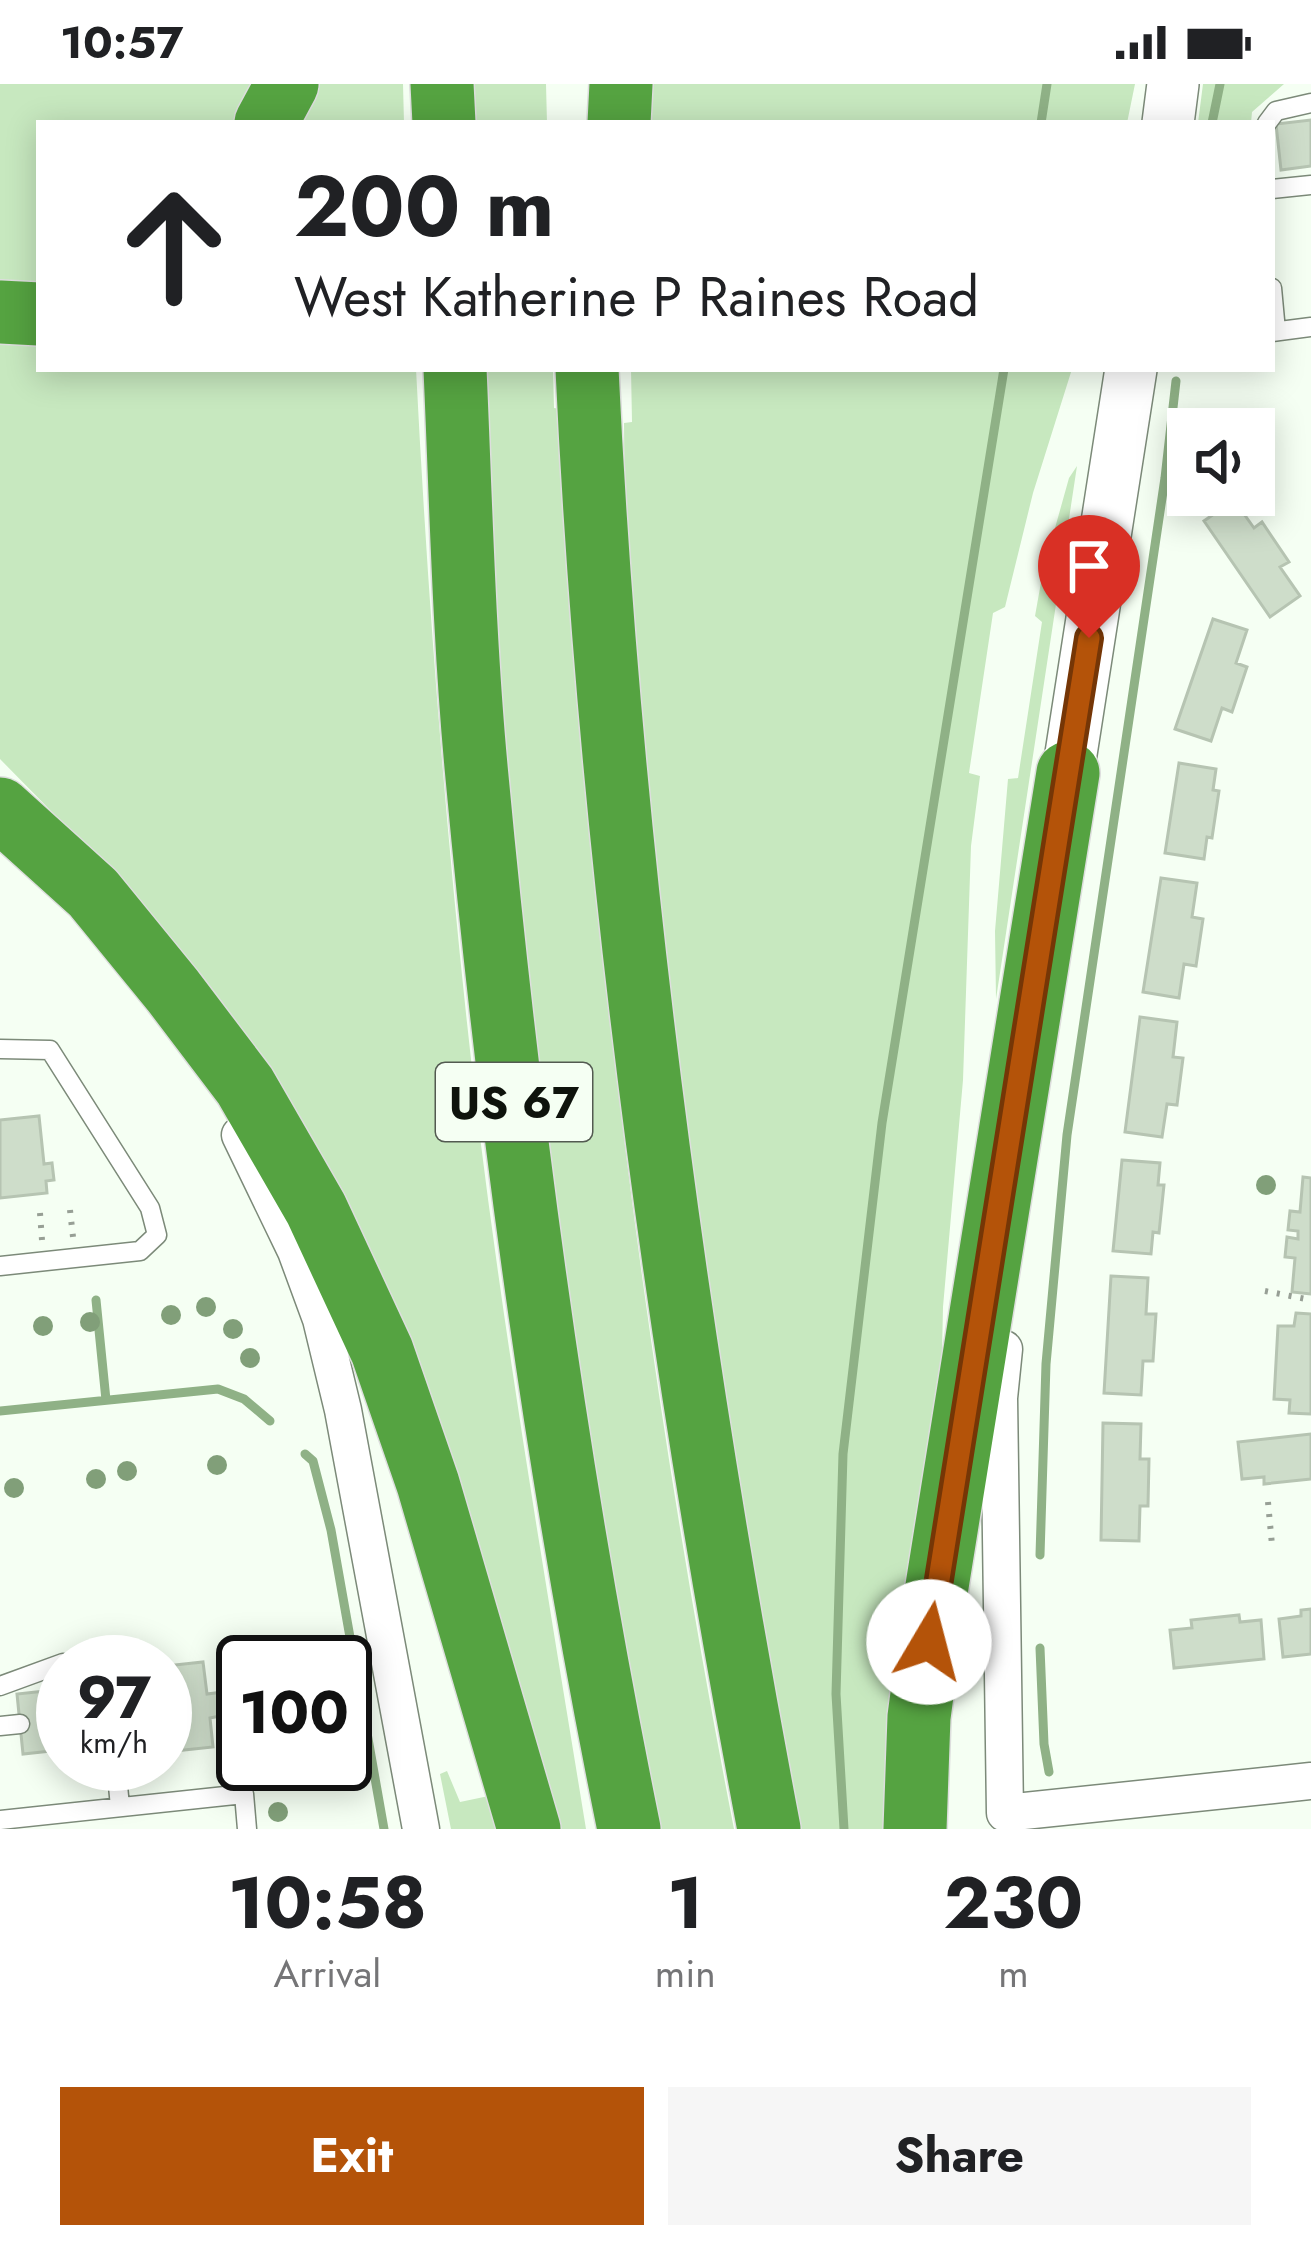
<!DOCTYPE html>
<html lang="en">
<head>
<meta charset="utf-8">
<style>
	body { margin:0; font-family:Jost,sans-serif; background:#f6f6f6; color:#202124; height:100vh; display:flex; flex-direction:column; font-size:45px; white-space:nowrap }
	* { box-sizing:border-box; margin:0 }
	p { font-size:39px; color:#757577 }
	.icon { flex:none; width:66px; height:66px; fill:none; stroke:currentColor; stroke-width:2; stroke-linecap:round; stroke-linejoin:round }
	.map { position:relative; height:1745px; overflow:hidden }
	.side { display:flex; flex-direction:column; background:#fff; flex:1 }
	.side>* { flex:none }
	.guide { position:absolute; left:36px; top:36px; width:1239px; height:252px; border-radius:0px; box-shadow:0 6px 30px #0003; background:#fff; color:#202124; overflow:hidden }
	.buttons { position:absolute; left:1167px; top:324px; display:grid; gap:24px }
	.buttons a { display:grid; place-items:center; width:108px; height:108px; border-radius:0px; background:#fff; box-shadow:0 6px 30px #0003; font-size:60px }
	.speed { position:absolute; left:36px; top:1551px; display:flex; gap:24px; font-size:60px; font-weight:700; text-align:center }
	.speed>* { display:grid; place-content:center; width:156px; height:156px; border-radius:50%; background:#fff; box-shadow:0 6px 30px #0003; line-height:1 }
	.speed small { font-size:30px; font-weight:400 }
	.speed .limit { border:6px solid #111; border-radius:18px; background:#fff; color:#111 }
	.pin { position:absolute; display:grid; place-items:center; width:102px; height:102px; color:#fff; margin:-123px -51px; border-radius:50% 50% 50% 0; rotate:-45deg; box-shadow:0 0 12px #0007 }
	.pin .icon { rotate:45deg }
	.me { position:absolute; width:132px; margin:-66px; rotate:8deg; stroke-linejoin:round; filter:drop-shadow(0 0 9px #0008) }
	.turn { display:flex; align-items:center; gap:42px; height:252px; padding:0 60px; font-size:54px }
	.turn .icon { width:156px; height:156px; stroke-width:2.5 }
	.turn b { display:block; font-size:84px; line-height:102px }
	.eta { display:flex; justify-content:space-evenly; align-items:center; height:204px; text-align:center }
	.eta b { font-size:72px; font-weight:700; line-height:84px }
	.primary-button { display:flex; gap:24px; margin-top:auto; padding:24px 60px }
	.primary-button a { flex:1; height:138px; border-radius:0px; background:#b45309; color:#fff; font-size:48px; font-weight:700; line-height:138px; text-align:center }
	.primary-button a+a { background:#f6f6f6; color:#202124 }
	.status { display:flex; justify-content:space-between; align-items:center; height:84px; padding:0 60px; background:#fff; direction:ltr }
	.status svg { height:33px; fill:currentColor }
	.map>svg:first-child { display:block }
</style>
</head>
<body>
<div class="status"><b>10:57</b><svg viewBox="0 0 49 12"><path d="M0 12V9h3v3zM5 12V6h3v6zM10 12V3h3v9zM15 12V0h3v12zM26 1h20v11H26zM47 4h2v5h-2z"/></svg></div>
<div class="map">
<svg width="1311" height="1745" viewBox="0 0 1311 1745">
	<rect width="100%" height="100%" fill="#f5fff3"/>
	<path fill="#c7e8bf" d="M0,0H266L246,39H39V213H0Z
		M305,0H403L404,39H285Z
		M469,0H546L547,39H470Z
		M646,0H1135L1127,39H643Z
		M1203,0H1284L1252,28L1251,39H1198Z
		M0,252L39,253V285H416C429,539 449,792 479,1045C508,1279 548,1512 586,1745H545L460,1454L109,786L0,675Z
		M482,285H553L554,324L561,325C575,508 586,693 604,876C634,1167 678,1458 734,1745H652L623,1583L539,1009L504,657Z
		M631,285H1072L1033,409L1005,523L993,529L969,689L980,692L971,762L963,996L943,1223L941,1314L896,1745H788L689,1134L625,463L624,339L632,338Z
		M1077,382L996,915L995,847L1008,695L1018,694L1042,538L1035,532L1043,487L1069,394Z
		M447,1687L460,1718L503,1709L514,1745H451L440,1690Z"/>
	<g fill="none" stroke-linecap="round" stroke-linejoin="round">
		<path stroke="#8fb186" stroke-width="9" d="M1041,39L1047,0
			M1212,39L1220,0
			M96,1216L106,1316
			M0,1327L218,1305L244,1315L270,1337
			M305,1370L313,1377L331,1446L384,1745
			M1040,1471L1046,1280L1067,1051L1165,394L1176,297
			M1040,1564L1044,1660L1049,1688
			M844,1745L836,1610L843,1370L882,1039L1004,285"/>
	</g>
	<path fill="#ceddca" stroke="#b6c4b2" stroke-width="3" d="M1311,36V82L1281,86L1276,40Z
		M1234,416L1254,444L1262,438L1289,478L1280,483L1300,512L1270,533L1204,437Z
		M1213,535L1247,546L1236,579L1247,583L1232,628L1222,624L1211,657L1175,645Z
		M1179,679L1216,685L1213,706L1219,707L1212,754L1207,753L1204,775L1165,769Z
		M1161,794L1197,799L1192,833L1203,835L1196,882L1184,880L1179,914L1143,908Z
		M1140,933L1177,938L1173,973L1183,974L1177,1021L1167,1020L1162,1053L1125,1048Z
		M39,1032L44,1080L52,1079L54,1096L46,1097L47,1109L0,1114V1036Z
		M1122,1076L1160,1079L1158,1101H1164L1159,1149L1153,1148L1151,1170L1113,1167Z
		M1303,1093L1311,1094V1210L1292,1208L1295,1174L1285,1173L1287,1153L1298,1155V1147L1288,1146L1290,1127L1300,1128Z
		M1111,1192L1148,1194L1146,1230H1156L1153,1277H1143L1141,1311L1104,1309Z
		M1296,1229L1311,1230V1330L1289,1329L1290,1316L1274,1315L1278,1242H1294Z
		M1103,1339L1141,1340L1140,1375H1149L1148,1422H1140L1139,1457L1101,1456Z
		M1311,1350V1395L1264,1400V1393L1242,1395L1238,1358Z
		M1311,1525V1570L1283,1573L1279,1535L1301,1532V1526Z
		M1239,1531L1240,1538L1261,1536L1264,1575L1174,1584L1170,1546L1192,1544L1191,1536Z
		M203,1578L207,1610L223,1608L225,1631L210,1634L213,1663L165,1668V1582Z
		M55,1606L56,1621H63L61,1666L23,1670L17,1610Z"/>
	<g fill="none" stroke-linecap="round" stroke-linejoin="round">
		<g stroke="#7c8a79" stroke-width="21">
			<path id="lane" d="M1267,39L1276,27L1311,19
				M1272,105L1311,101
				M1272,204L1276,247
				M1272,248L1311,243
				M0,965L50,966L150,1124L157,1151L140,1167L0,1182
				M0,1602L63,1579
				M0,1642L20,1640
				M116,1680L120,1723
				M0,1736L244,1710L247,1745"/>
		</g>
		<g stroke="#7c8a79" stroke-width="39">
			<path id="street" d="M240,1051L296,1167L321,1235L343,1326L421,1745
				M1004,1265L999,1314L1005,1729L1311,1697"/>
		</g>
		<g stroke="#7c8a79" stroke-width="54">
			<path id="secondary" d="M1168,39L1173,0
				M1068,689L1131,285"/>
		</g>
		<g stroke="#dddedd" stroke-width="66">
			<path id="highway" d="M442,0L444,39
				M266,39L287,0
				M619,39L621,0
				M0,228L39,230
				M455,285C461,421 464,558 477,693C510,1046 558,1398 629,1745
				M587,285C610,776 677,1263 769,1745
				M0,725L93,809L173,907L245,1002L316,1125L382,1267L428,1400L529,1745
				M915,1745L919,1633L934,1521L1068,689"/>
		</g>
		<path stroke="#979f95" stroke-width="6" stroke-dasharray="3 9" stroke-linecap="butt" d="M70,1126L73,1153
			M40,1129L42,1156
			M1265,1207L1311,1216
			M1268,1418L1272,1461
			M224,1619L243,1617
			M143,1680L145,1699"/>
		<use href="#lane" stroke="#fff" stroke-width="18"/>
		<use href="#street" stroke="#fff" stroke-width="36"/>
		<use href="#secondary" stroke="#fff" stroke-width="51"/>
		<use href="#highway" stroke="#55a341" stroke-width="63"/>
	</g>
	<g fill="#819f79">
		<circle cx="1266" cy="1101" r="10"/>
		<circle cx="206" cy="1223" r="10"/>
		<circle cx="171" cy="1231" r="10"/>
		<circle cx="90" cy="1238" r="10"/>
		<circle cx="43" cy="1242" r="10"/>
		<circle cx="233" cy="1245" r="10"/>
		<circle cx="250" cy="1274" r="10"/>
		<circle cx="217" cy="1381" r="10"/>
		<circle cx="127" cy="1387" r="10"/>
		<circle cx="96" cy="1395" r="10"/>
		<circle cx="14" cy="1404" r="10"/>
		<circle cx="321" cy="1567" r="10"/>
		<circle cx="278" cy="1728" r="10"/>
	</g>
	<g fill="none" stroke-linecap="round" stroke-linejoin="round">
		<g stroke="#753606" stroke-width="30">
			<path id="route" d="M929,1558L1089,554"/>
		</g>
		<use href="#route" stroke="#b45309" stroke-width="21"/>
	</g>
	<g text-anchor="middle" dominant-baseline="central" stroke-width="9" stroke-linejoin="round" paint-order="stroke">
		<rect fill="#f5fff3" stroke="#535a51" stroke-width="3" x="436" y="979" width="156" height="78" rx="9"/>
		<g font-size="45" font-weight="bold" fill="#0e130c">
			<text x="514" y="1018">US 67</text>
		</g>
	</g>
</svg>
<div class="buttons">
<a><svg class="icon" aria-label="sound" viewBox="0 0 24 24"><path d="M4 9h4l5-4v14l-5-4H4zM17 9q2 3 0 6"/></svg></a>
</div>
<div class="speed"><div>97<small>km/h</small></div><div class="limit">100</div></div>
<div class="pin" style="left:1089px;top:554px;background:#d93025"><svg class="icon" aria-label="arrive" viewBox="0 0 24 24"><path d="M6 21V4h12l-3 4 3 4H6"/></svg></div>
<svg class="me" style="left:929px;top:1558px" viewBox="-20 -20 40 40"><circle r="19" fill="#fff"/><path d="M0-13L10 11 0 6-10 11z" fill="#b45309"/></svg>
<div class="guide">
<div class="turn"><svg class="icon" aria-label="ahead" viewBox="0 0 24 24"><path d="M12 20V5M6 11l6-6 6 6"/></svg><div><b>200 m</b>West Katherine P Raines Road</div></div>
</div>
</div>
<section class="side">
<div class="eta">
<div><b>10:58</b><p>Arrival</p></div>
<div><b>1</b><p>min</p></div>
<div><b>230</b><p>m</p></div>
</div>
<div class="primary-button"><a>Exit</a><a>Share</a></div>
</section>
</body>
</html>
